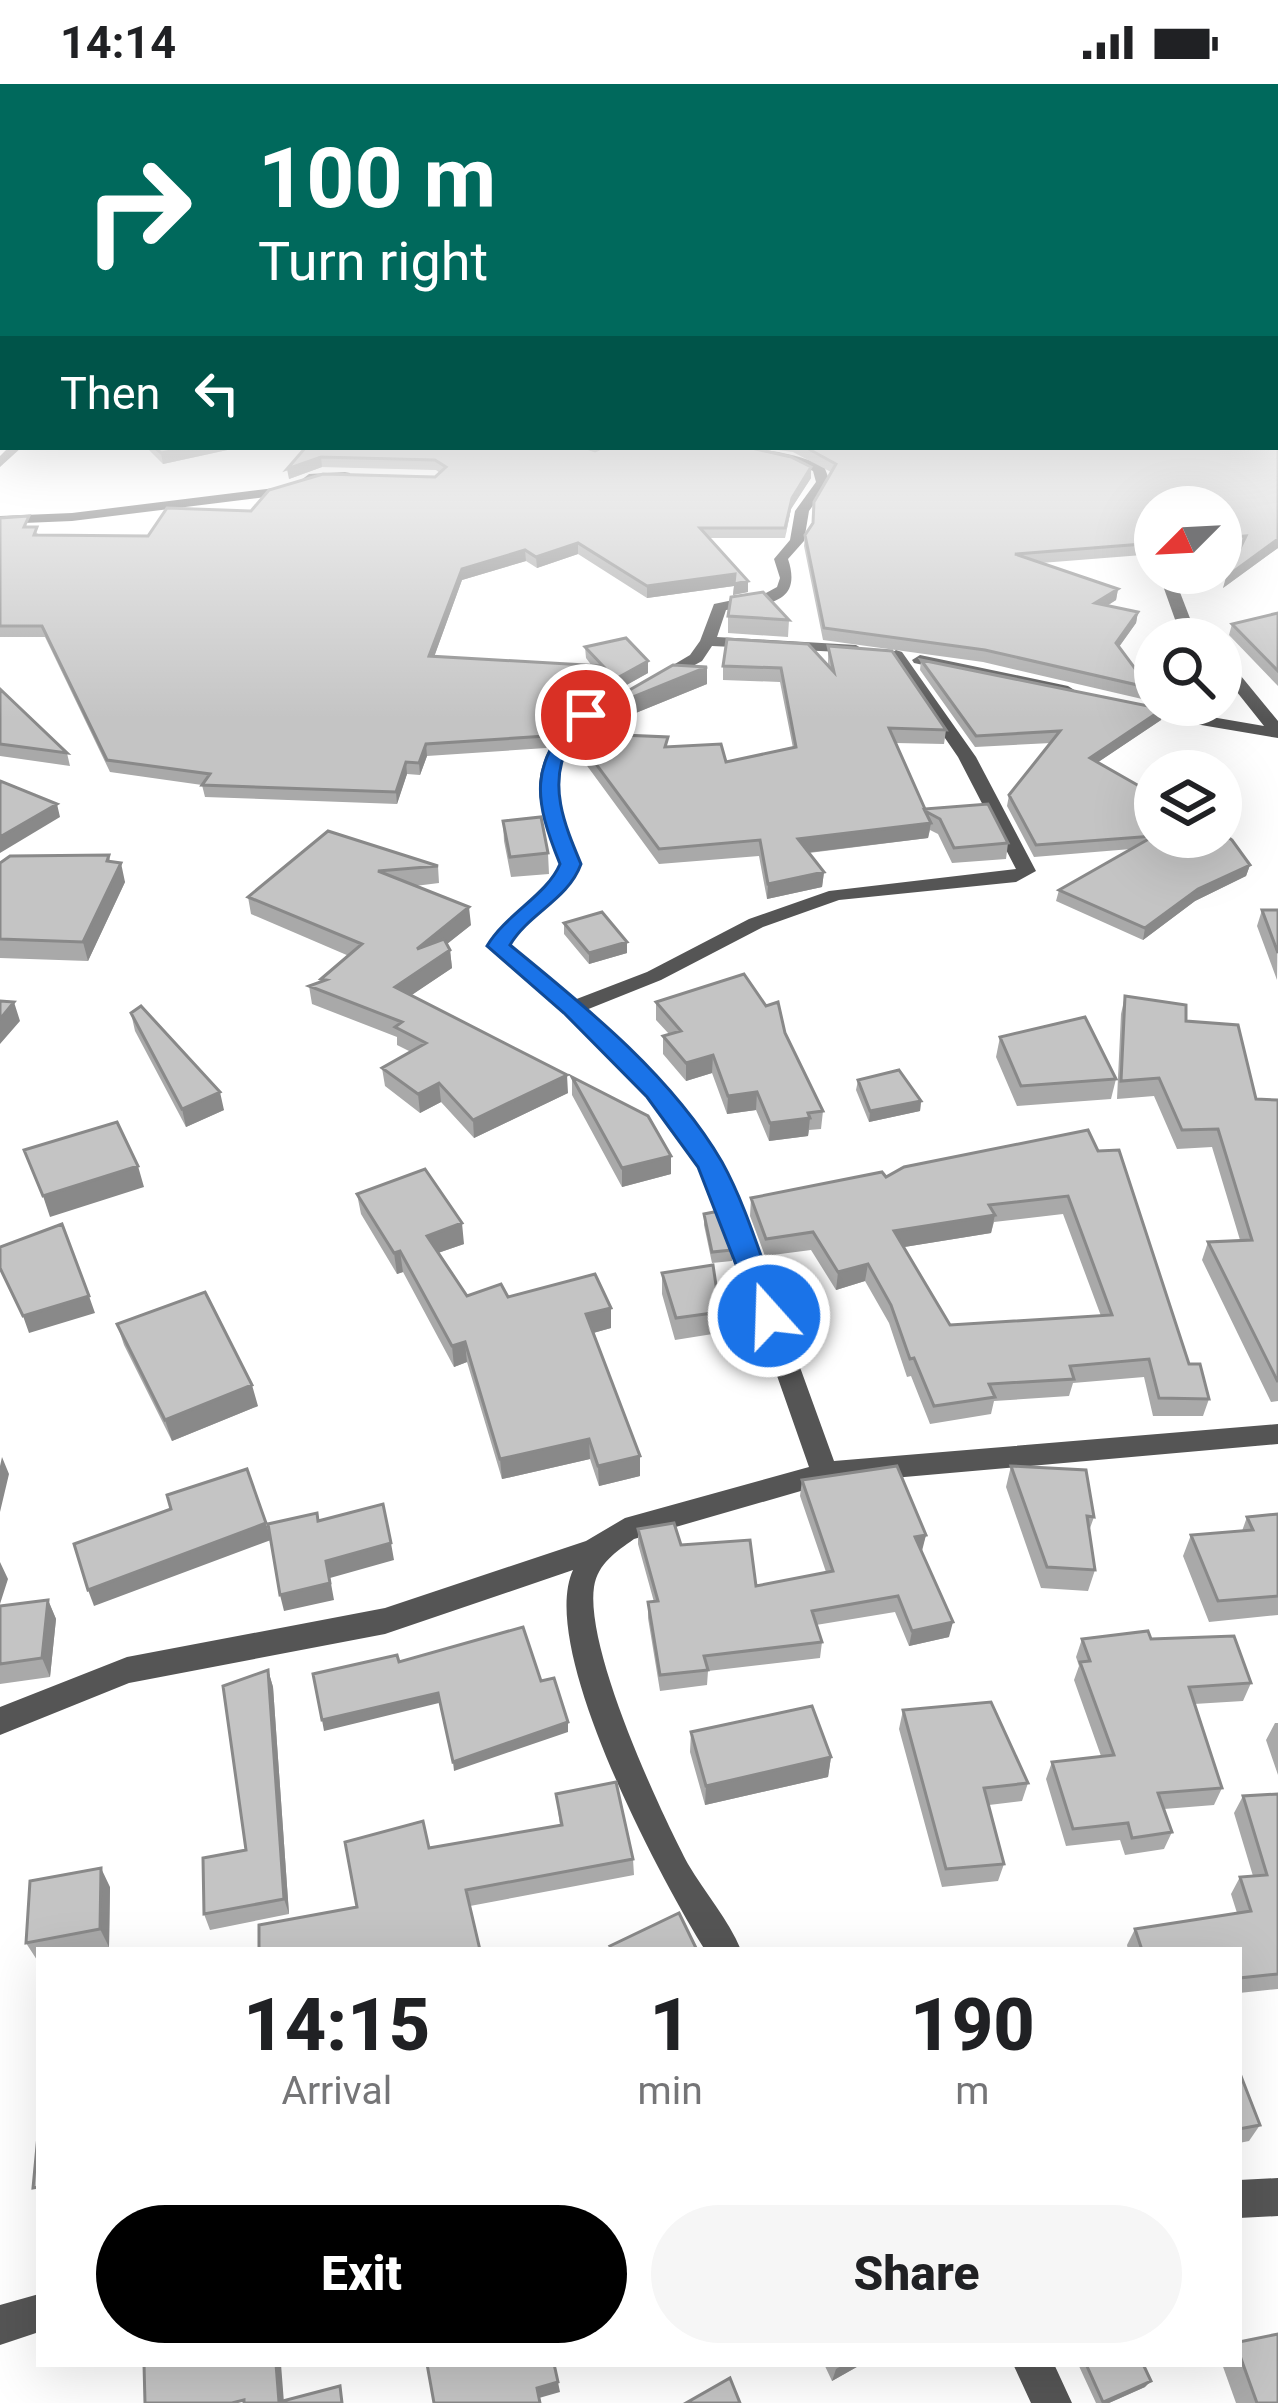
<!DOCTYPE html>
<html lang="en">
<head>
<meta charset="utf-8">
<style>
	body { margin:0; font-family:Roboto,sans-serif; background:#f6f6f6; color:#202124; height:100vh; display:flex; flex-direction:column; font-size:45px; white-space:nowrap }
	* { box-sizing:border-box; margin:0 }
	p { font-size:39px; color:#757577 }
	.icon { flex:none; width:66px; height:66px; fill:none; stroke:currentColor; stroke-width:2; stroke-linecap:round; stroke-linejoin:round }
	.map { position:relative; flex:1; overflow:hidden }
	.drawer { position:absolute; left:36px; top:1863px; width:1206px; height:420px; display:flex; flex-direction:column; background:#fff; border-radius:0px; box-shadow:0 12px 48px #0002 }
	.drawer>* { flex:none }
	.guide { position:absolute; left:0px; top:0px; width:1278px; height:366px; box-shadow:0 12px 48px #0002; background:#00695c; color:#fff; overflow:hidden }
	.needle { width:78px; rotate:246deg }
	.fabs { position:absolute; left:1134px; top:402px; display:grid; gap:24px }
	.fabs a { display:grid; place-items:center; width:108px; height:108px; border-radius:50%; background:#fff; box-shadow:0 12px 48px #0002; font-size:60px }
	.pin { position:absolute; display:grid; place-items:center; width:102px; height:102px; color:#fff; margin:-51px; border:6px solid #fff; border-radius:50%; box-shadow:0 3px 12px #0007 }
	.me { position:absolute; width:132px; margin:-66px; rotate:340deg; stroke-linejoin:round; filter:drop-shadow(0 0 9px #0008) }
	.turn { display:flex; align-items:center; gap:42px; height:252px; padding:0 60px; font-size:54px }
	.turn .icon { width:156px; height:156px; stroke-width:2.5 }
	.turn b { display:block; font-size:84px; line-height:102px }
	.then { display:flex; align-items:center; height:114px; padding:0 60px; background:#0003; gap:24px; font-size:45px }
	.eta { display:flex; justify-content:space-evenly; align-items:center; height:204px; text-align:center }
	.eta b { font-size:72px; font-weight:800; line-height:84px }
	.button { display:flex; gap:24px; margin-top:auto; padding:24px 60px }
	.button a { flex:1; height:138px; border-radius:72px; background:#000; color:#fff; font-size:48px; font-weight:800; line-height:138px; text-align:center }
	.button a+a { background:#f6f6f6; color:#202124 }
	.status { display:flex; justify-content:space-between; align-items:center; height:84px; padding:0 60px; background:#fff; direction:ltr }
	.status svg { height:33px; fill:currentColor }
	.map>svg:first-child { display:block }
</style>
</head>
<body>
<div class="status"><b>14:14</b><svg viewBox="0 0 49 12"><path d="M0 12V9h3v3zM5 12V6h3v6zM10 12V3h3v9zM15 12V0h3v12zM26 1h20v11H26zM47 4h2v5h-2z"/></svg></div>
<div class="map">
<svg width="1278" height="2319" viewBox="0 0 1278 2319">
	<rect width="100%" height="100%" fill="#fff"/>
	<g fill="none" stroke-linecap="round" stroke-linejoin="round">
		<path fill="#555" fill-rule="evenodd" d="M9,363H22L0,383V372Z
			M721,363C754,363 793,368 824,382L830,398L809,427L804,457L788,475C804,523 761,520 726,526L717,553L856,561L864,566L862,569L712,562L702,577L662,599L648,596L690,571L700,557L714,520L766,509L777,503L780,494L774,475L790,456L795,427L816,398L813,387L804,383Z
			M345,388L350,389V395L313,398L306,406L283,411L72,437L0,440V432L72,429L283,403L296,400L309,390Z
			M1155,486V489H1168L1176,498L1198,555H1182L1162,499L1153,489Z
			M896,566L902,568L976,673L1036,787L1016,798L839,816L763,843L661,896L586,926C649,980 699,1042 739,1115L834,1377L1278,1340V1360L825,1400L634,1455C616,1468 598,1479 594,1503C585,1565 658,1723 688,1780C705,1809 728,1835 741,1866H705C660,1794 537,1564 573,1486L385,1550L129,1599L0,1651V1623L127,1573L385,1524L586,1457L625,1434L809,1383L715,1115L688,1066L650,1016L608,969L488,862C506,828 543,813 561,780C554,759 543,738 540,716C532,666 576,624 619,608L627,613L625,616C537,667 552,697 579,780C562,814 525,828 508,861L574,916L647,888L749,835L829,807L1016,785L958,673L888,571Z
			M920,571L1068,602L1076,607L1068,612L914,579L912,576Z
			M1221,573L1227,575L1278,637V654L1130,629L1122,624L1130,619L1264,642L1221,588Z
			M1278,2094V2132L1239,2134V2096Z
			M39,2210V2248L0,2261V2221Z
			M1013,2280H1054L1072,2319H1031Z"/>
	</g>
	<path fill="#a9a9a9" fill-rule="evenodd" d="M1278,311V464L1223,504L1240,464L1221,465V423H1155V470L1041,479L1118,505L1116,516L1107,522L1138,528L1136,539L1119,563L1145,598L1155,597V618L983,578L823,556L804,462L805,451L813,440L831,388L793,368L757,363H1275Z
		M146,363H241L163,380Z
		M306,363L595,367L811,394L791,425L785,454H710L748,497V508L733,511L734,502L647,514L578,470L537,484L526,477L462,496L434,573L592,582L586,574L585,563L648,577V589L562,637L546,664L427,672L420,691L407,690L397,720L205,713L202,701L110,688L45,553H0V434L31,443L39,451L148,452L251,427L435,393L440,389L436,386L322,383L289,395Z
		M1278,529V602L1229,551L1232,540Z
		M728,532L789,536L788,553L728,549Z
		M828,562L946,646L944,660L896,659L925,725L1008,759L1006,775L952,779L938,750L930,746L928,754L809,769L824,788L822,803L767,815L759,772L659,780L574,664L573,649H579V635L707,583V600L584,650L667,663L726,678L793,664L780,598L723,596V582L828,583Z
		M921,576L1163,625L1161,636L1098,678L1250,781L1246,792L1195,817L1143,856L1056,817L1059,806L1131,765L1034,773L1007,722L1009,711L1051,659L975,663L920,586Z
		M0,605L67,669L70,682L0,672Z
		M503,737L548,769L549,790L511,793L504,757Z
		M328,747L438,782L439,799L415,802L471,841L447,860L450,866L452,884L411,911L568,1009L474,1054L441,1018L420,1029L385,1002L382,984L411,968L397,961V953L312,920L309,902L321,898V895L349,872L251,830L248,813Z
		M109,771L110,777L125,798L88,877L0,874V779Z
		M1262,826H1278L1277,896L1257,842Z
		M564,839L627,858V869L589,880L564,850Z
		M1125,912L1186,937L1256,1015L1278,1016V1317L1271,1318L1202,1176L1208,1158L1240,1156L1212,1063L1177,1065L1154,1012L1117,1015L1121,930Z
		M656,918L785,949L823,1027L821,1045L809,1046L808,1052L769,1057L756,1026L727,1030L712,989L686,997L663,970V952L669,950L656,936Z
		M131,929L224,1026L186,1043L135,947Z
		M1000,953L1116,995L1111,1015L1017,1022L996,973Z
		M572,993L671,1090L622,1103L572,1011Z
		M858,996L921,1017L920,1027L869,1038L856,1006Z
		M1088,1046L1189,1280L1209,1315L1203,1332H1153L1144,1293L1073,1299L1069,1312L994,1317L991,1330L930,1340L911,1292L907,1293L889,1239L865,1197L836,1206L811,1166L765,1172L750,1132L751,1114L886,1093ZM1063,1130L1101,1232L950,1241L904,1163L991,1149L994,1138Z
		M357,1110L464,1160L438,1169L467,1212L508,1213L611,1244L593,1249L640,1392L599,1402L590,1375L502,1395L467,1278L454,1283L403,1188L397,1190L361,1130Z
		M704,1130L732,1166V1177L712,1179L704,1141Z
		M662,1189L720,1228L719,1249L675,1256L662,1210Z
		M117,1240L258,1322L172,1357L124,1261Z
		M1011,1382L1094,1433L1089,1447L1095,1486L1088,1507L1041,1504L1006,1403Z
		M802,1396L926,1451L921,1467L949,1553L909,1562L895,1528L816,1541L822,1558L820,1574L708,1587L707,1601L660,1607L648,1534V1518H654L638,1460V1445L681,1461L756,1502L826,1488L800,1412Z
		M1278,1430V1531L1209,1538L1183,1472L1191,1451L1242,1447L1247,1433Z
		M48,1516L56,1535L50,1593L0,1600V1522Z
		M1082,1555H1151L1251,1599L1243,1617L1194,1620L1222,1704L1214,1721L1164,1725L1172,1748L1164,1765L1125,1771L1120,1756L1066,1762L1046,1695L1052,1678L1101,1672L1074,1596L1079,1582L1076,1573Z
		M268,1586L273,1603L289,1830L210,1846L204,1830L246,1766Z
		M903,1626L1028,1699L1022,1717L989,1721L1004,1780L998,1797L942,1803L899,1645Z
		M1275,1639H1278V1691L1266,1656Z
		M691,1648L831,1673L828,1693L705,1721L690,1668Z
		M556,1710L633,1775L634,1791L470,1822L357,1823L429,1764L560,1742Z
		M1278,1710V1905L1239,1909V1866H1128L1127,1861L1135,1845L1237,1829L1231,1810L1240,1793L1253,1792L1234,1729L1243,1712Z
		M110,1803L109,1863L92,1866H39V1876H37L26,1859Z
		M1239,1987L1260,2041L1249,2057L1239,2059Z
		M1239,2258L1278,2319H1236L1222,2280H1239Z
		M824,2280H862L832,2297Z
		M1078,2280H1143L1145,2303L1109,2319H1096Z"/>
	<path fill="#898989" d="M191,363H241L163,380L161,369Z
		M321,373L322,383L289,395L287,385Z
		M811,383V394L791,425L785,454L792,414Z
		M1278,455V464L1223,504L1226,493Z
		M578,459V470L537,484L536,473Z
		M525,466L526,477L462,496L430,584L429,572L462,485Z
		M735,490L748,497V508L733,511L734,502L647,514V502Z
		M1118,505L1116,516L1093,530L1095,519Z
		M1138,528L1136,539L1113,571L1116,559Z
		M648,577V589L562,637L546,664V652L561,625Z
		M707,583V600L579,652V635Z
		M1163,625L1161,636L1088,685L1090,674Z
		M426,660L427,672L420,691L419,679Z
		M406,678L407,690L397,720L396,708Z
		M57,720L60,733L0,769V753Z
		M931,739L928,754L796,770L798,755Z
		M121,779L125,798L88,877L83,858Z
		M1250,781L1246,792L1195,817L1143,856L1145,844L1198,805Z
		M824,788L822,803L767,815L768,800Z
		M469,823L471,841L419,882L417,865Z
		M627,858V869L589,880V869Z
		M450,866L452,884L397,921L395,903Z
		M14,918L20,937L0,960V935Z
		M713,971L712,989L686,997V979Z
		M567,991L568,1009L474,1054L473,1036Z
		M439,999L441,1018L420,1029L418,1010Z
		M220,1008L224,1026L186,1043L182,1025Z
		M757,1008L756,1026L727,1030L728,1012Z
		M921,1017L920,1027L869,1038L870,1027Z
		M810,1034L808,1052L769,1057L770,1039Z
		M671,1072V1090L622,1103V1084Z
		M138,1082L144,1103L50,1133L43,1112Z
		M995,1131L991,1149L892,1165L894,1147Z
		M462,1139L464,1160L429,1172L427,1152Z
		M400,1167L403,1188L397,1190L394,1169Z
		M868,1180L865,1197L836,1206L838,1188Z
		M89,1212L95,1229L29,1249L23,1232Z
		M611,1224V1244L586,1251V1230Z
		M465,1258L467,1278L454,1283L452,1262Z
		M252,1301L258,1322L172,1357L165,1336Z
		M589,1355L590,1375L502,1395L500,1375Z
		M640,1372V1392L599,1402L598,1382Z
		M2,1373L9,1390L0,1428V1382Z
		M266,1439L271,1456L94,1522L88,1506Z
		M926,1451L922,1467L912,1469L915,1453Z
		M391,1459L394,1476L330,1494L334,1516L284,1527L280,1511L326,1477Z
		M0,1478L8,1495L0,1520Z
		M48,1516L56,1535L50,1593L42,1574Z
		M953,1538L949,1553L909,1562L912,1547Z
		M268,1586L273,1603L289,1830L284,1815Z
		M438,1609L439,1619L324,1647L322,1636Z
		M568,1638V1648L454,1687L453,1678Z
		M831,1673L828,1693L705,1721L706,1702Z
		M101,1784L110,1803L109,1863L100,1845Z
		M276,2280H281L284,2319H279Z
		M845,2280H862L832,2297L836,2285Z
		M1151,2297L1145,2303L1109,2319H1102Z
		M558,2298L560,2308L539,2314L537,2304Z"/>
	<path fill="#c4c4c4" stroke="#898989" stroke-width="3" fill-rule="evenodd" d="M0,311H3V349L1,351Z
		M1275,311H1278V455L1226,493L1246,452L1221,454V423H1155V459L1015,470L1118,505L1095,519L1138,528L1116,559L1145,598L1155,597V605L985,566L824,544L805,451L813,439L814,418L836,380L805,363H1275Z
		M154,363H191L161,369Z
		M306,363H584L595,367L604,363H747L791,373L811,383L792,414L785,444H700L748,497L734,500L735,490L647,502L578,459L536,473L525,466L462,485L429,572L603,582L585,563L626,554L648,577L561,625L546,652L426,660L419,679L406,678L396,708L202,701L210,690L107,676L42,542H0V434L29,432L24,443H37L34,451L148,452L167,424L251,427L269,406L323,390L435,393L446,383L435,376L321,373L287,385Z
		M763,508L789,536L728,532L731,513Z
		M1278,529V587L1232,540Z
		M727,555L808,560L834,588L828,562L892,567L946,646L889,644L925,725L988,720L1008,759L954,764L940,735L925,727L931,739L798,755L824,788L768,800L760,756L659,765L573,649L668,653L665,663L721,660L726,678L796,663L781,584L723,582Z
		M921,576L1163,625L1090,674L1155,711V753H1221V748L1232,756L1250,781L1198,805L1145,844L1059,806L1154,752L1036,761L1009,711L1060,647L976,652Z
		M673,581L707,583L579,635Z
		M0,605L67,669L0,660Z
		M0,697L57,720L0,753Z
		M541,733L548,769L510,773L503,737Z
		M328,747L438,782L378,787L469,823L417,865L444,855L450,866L395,903L567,991L473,1036L439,999L418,1010L382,984L426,959L395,943L402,938L309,902L326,896L321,895L362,860L248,813Z
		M109,771L107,777L121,779L83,858L0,855V779L10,772Z
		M1262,826H1278V869Z
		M602,828L627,858L589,869L564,839Z
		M744,890L766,922L778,918L785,949L823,1027L808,1029L810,1034L770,1039L757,1008L728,1012L713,971L686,979L663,952L681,947L656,918Z
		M1125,912L1186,921V937L1238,941L1256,1015L1278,1016V1298L1208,1158L1252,1156L1218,1045L1182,1046L1159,994L1121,997Z
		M0,917L14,918L0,935Z
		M141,922L220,1008L182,1025L131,929Z
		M1085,933L1116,995L1021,1002L1000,953Z
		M899,986L921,1017L870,1027L858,996Z
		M572,993L648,1032L671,1072L622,1084Z
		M117,1038L138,1082L43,1112L24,1066Z
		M1088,1046L1098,1067L1119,1066L1189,1280H1200L1209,1315L1159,1314L1149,1275L1070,1282L1074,1295L989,1300L995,1313L934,1322L914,1274L910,1275L891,1221L868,1180L838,1188L813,1148L766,1155L751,1114L882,1088L886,1093L904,1083ZM1068,1112L1112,1231L950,1241L894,1147L995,1131L989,1121Z
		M425,1085L462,1139L427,1152L467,1212L501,1200L508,1213L595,1190L611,1224L586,1230L640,1372L598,1382L589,1355L500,1375L465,1258L452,1262L400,1167L394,1169L357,1110Z
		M719,1127L732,1166L712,1168L704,1130Z
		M62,1140L89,1212L23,1232L0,1184V1163Z
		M713,1181L720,1228L676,1234L662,1189Z
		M205,1208L252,1301L165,1336L117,1240Z
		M897,1382L926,1451L915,1453L953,1538L912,1547L898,1512L812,1527L822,1558L704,1572L708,1586L660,1591L648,1518L658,1517L638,1445L674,1439L681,1461L750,1456L756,1502L833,1487L802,1396Z
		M1011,1382L1086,1386L1094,1433L1087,1432L1095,1486L1047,1483Z
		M247,1385L266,1439L88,1506L74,1460L171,1425L167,1411Z
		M383,1420L391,1459L326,1477L330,1499L280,1511L268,1440L317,1429L318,1437Z
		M1278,1430V1512L1218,1517L1191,1451L1253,1446L1247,1433Z
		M48,1516L42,1574L0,1580V1522Z
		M523,1543L541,1597L554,1594L568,1638L453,1678L438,1609L322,1636L313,1590L397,1571L399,1578Z
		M1148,1547L1151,1555L1234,1552L1251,1599L1189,1603L1222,1704L1158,1709L1172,1748L1132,1754L1128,1739L1073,1745L1052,1678L1114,1671L1080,1578L1090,1577L1082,1555Z
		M268,1586L284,1815L204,1830L203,1774L246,1766L223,1602Z
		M991,1618L1028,1699L984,1704L1004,1780L946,1785L903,1626Z
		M812,1622L831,1673L706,1702L691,1648Z
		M616,1698L633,1775L466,1806L480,1866H259V1841L357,1823L345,1758L423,1737L429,1764L562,1741L556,1710Z
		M1278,1710V1890L1239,1894V1866H1142L1135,1845L1251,1827L1240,1793L1267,1791L1243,1712Z
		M101,1784L100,1845L26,1859L30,1797Z
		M679,1829L697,1866H613L610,1862Z
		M1239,1987L1260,2041L1239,2045Z
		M39,2041V2103L33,2104Z
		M1278,2250V2319H1257L1239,2269V2258Z
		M144,2280H276L279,2318L340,2302L342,2319H244V2316L232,2319H145Z
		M427,2280H554L558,2298L537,2304L540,2319H434Z
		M1086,2280H1143L1151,2297L1103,2318Z
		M730,2294L740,2319H686Z"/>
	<linearGradient id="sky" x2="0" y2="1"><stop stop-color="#8cadcc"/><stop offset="0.49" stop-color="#fff"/><stop offset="1" stop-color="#fff" stop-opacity="0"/></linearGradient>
	<rect width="1278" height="635" fill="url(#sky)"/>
	<path fill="#1a73e8" stroke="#114b97" stroke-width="3" d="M579,627L595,631C588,640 575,649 569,660C547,700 565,742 581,780C568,816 529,829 510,861C586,923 672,992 722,1078C748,1125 763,1182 783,1232L779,1240H759L698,1083L647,1013L564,929L487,862C506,830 547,811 560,780C534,715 528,681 579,627Z"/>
</svg>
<div class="fabs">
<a><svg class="needle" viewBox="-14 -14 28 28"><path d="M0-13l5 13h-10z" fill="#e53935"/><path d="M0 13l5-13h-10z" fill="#757577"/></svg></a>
<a><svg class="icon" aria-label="search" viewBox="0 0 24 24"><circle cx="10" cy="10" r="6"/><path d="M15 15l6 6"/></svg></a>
<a><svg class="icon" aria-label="layers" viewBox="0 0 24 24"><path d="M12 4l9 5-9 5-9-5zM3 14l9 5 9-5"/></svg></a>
</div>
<div class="pin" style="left:586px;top:631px;background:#d93025"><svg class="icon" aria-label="arrive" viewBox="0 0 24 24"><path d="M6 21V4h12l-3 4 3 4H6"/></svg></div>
<svg class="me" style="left:769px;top:1232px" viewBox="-20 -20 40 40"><circle r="17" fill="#1a73e8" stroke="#fff" stroke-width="3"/><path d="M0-11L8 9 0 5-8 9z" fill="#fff"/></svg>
<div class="guide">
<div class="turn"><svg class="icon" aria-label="right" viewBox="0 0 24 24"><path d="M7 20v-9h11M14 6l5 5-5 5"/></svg><div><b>100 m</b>Turn right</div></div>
<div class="then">Then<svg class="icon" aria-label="left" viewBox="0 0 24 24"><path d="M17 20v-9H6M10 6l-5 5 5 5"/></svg></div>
</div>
<section class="drawer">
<div class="eta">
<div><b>14:15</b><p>Arrival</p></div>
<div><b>1</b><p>min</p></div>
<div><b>190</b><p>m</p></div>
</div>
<div class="button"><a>Exit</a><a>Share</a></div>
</section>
</div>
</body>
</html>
